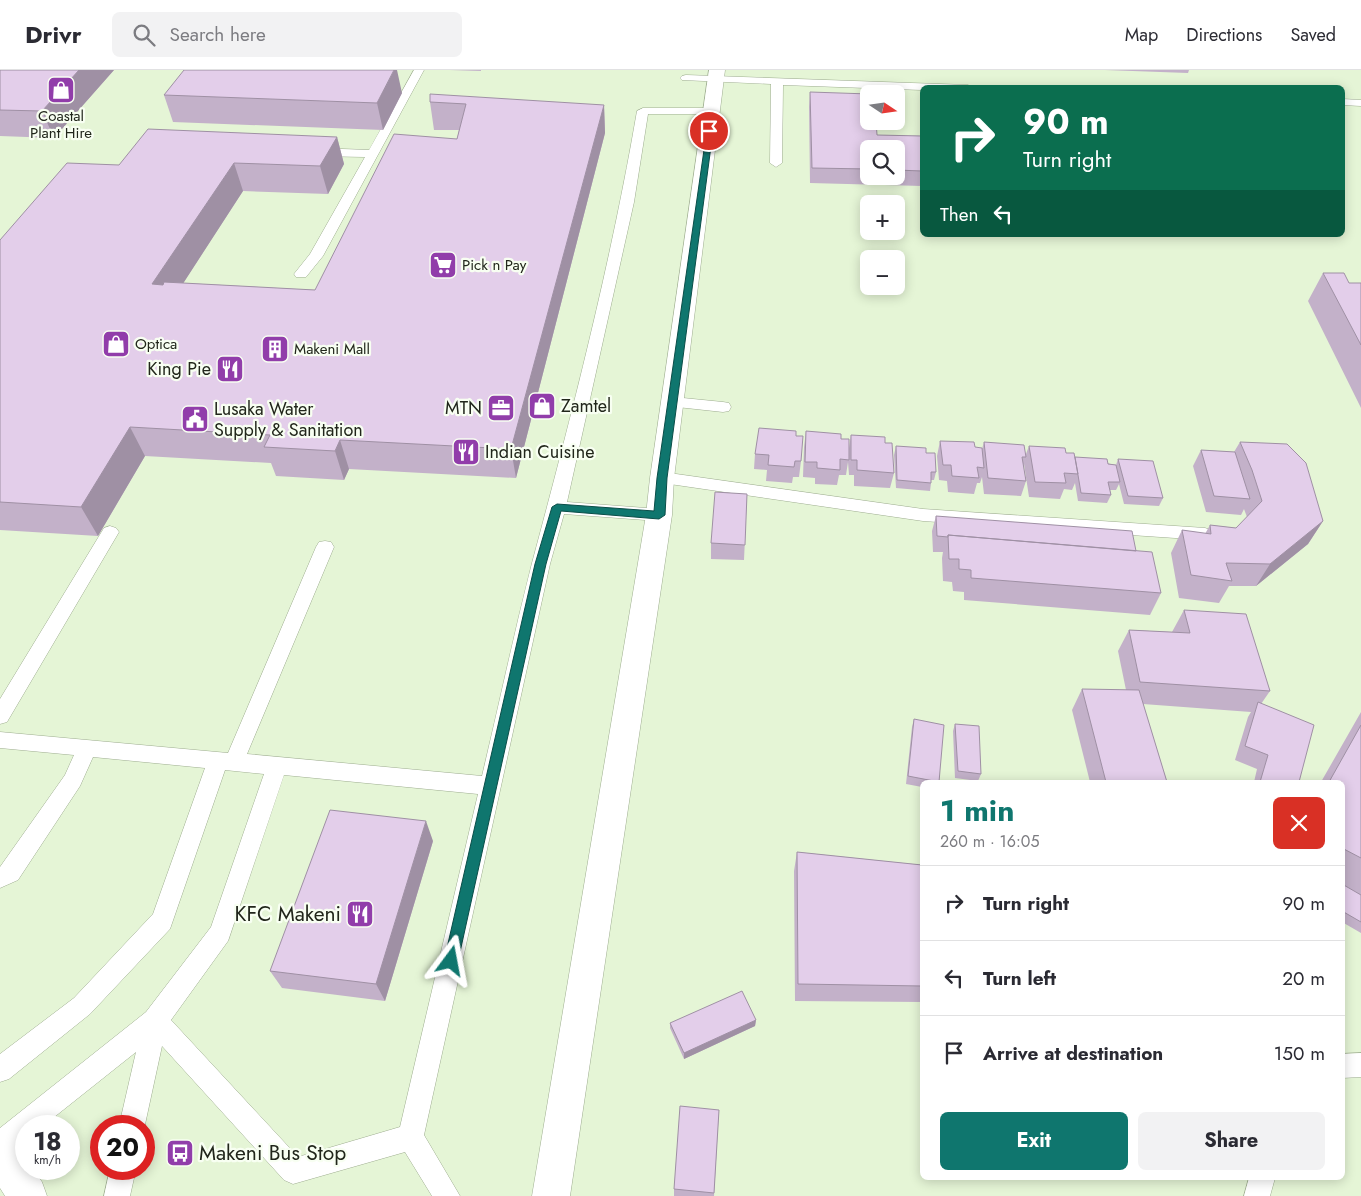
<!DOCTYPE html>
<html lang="en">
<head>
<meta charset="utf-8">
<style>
	body { margin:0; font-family:Jost,sans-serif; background:#f2f2f3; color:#2b2b33; height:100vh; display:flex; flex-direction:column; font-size:19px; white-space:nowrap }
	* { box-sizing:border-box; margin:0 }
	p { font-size:16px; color:#7c7c81 }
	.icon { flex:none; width:28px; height:28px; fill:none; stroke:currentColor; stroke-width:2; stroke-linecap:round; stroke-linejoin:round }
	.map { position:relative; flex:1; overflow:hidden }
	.panel { position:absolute; left:920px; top:710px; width:425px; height:400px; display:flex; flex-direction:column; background:#fff; border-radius:8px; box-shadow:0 2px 12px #0003 }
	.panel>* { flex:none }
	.banner { position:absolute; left:920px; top:15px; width:425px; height:152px; border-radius:8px; box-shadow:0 2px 12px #0003; background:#0b6e4f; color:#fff; overflow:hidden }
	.needle { width:32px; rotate:103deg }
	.fabs { position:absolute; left:860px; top:15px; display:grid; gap:10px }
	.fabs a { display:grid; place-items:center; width:45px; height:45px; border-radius:8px; background:#fff; box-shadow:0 2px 12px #0003; font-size:25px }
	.speed { position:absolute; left:15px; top:1045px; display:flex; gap:10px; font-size:25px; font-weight:700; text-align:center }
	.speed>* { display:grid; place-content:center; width:65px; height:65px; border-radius:50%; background:#fff; box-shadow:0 2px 12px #0003; line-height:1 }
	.speed small { font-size:12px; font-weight:400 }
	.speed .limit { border:8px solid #d22; background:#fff; color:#111 }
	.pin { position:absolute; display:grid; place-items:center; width:42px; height:42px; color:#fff; margin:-21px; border:2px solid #fff; border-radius:50%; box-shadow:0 1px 5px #0007 }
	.me { position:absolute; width:55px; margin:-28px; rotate:13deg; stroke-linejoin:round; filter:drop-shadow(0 0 4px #0008) }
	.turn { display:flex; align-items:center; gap:18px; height:105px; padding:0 20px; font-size:22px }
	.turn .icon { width:65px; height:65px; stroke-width:2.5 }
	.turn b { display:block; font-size:35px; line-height:42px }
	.then { display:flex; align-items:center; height:48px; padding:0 20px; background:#0003; gap:10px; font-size:19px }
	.round { display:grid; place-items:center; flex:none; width:52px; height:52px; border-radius:8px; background:#f2f2f3 }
	.summary { display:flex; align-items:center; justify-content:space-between; height:85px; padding:0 20px }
	h1 { font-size:30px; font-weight:700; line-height:38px; color:#0f766e }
	.cta { display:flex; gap:10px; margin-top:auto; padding:10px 20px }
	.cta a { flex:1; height:58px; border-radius:8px; background:#0f766e; color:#fff; font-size:20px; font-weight:700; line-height:58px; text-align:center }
	.cta a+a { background:#f2f2f3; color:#2b2b33 }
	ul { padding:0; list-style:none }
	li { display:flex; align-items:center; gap:15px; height:75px; padding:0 20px; border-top:1px solid #e1e1e2 }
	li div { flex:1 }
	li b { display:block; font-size:19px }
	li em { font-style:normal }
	header { display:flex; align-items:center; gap:30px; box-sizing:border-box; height:70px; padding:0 25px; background:#fff; border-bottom:1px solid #e1e1e2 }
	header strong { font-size:24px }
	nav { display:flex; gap:28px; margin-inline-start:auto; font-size:18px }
	.search { width:350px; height:45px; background:#f2f2f3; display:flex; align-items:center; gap:12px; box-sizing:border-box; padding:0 18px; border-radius:8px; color:#7c7c81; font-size:19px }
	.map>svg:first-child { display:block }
</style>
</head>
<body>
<header>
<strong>Drivr</strong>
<div class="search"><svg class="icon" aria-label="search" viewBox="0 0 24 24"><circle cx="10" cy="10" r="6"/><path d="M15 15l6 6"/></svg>Search here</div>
<nav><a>Map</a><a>Directions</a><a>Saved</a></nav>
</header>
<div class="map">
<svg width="1361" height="1126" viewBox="0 0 1361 1126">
	<rect width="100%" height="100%" fill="#e5f5d6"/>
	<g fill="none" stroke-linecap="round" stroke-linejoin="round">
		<g stroke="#9ead90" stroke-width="1">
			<path id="lane" d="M414,0H424L323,186L306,207H296L294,204L310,184L365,87L316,86L310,82L316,78L369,80Z
				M686,5L968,15L973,18H922V20L783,15L782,93L776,97L770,93L771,14L682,10L680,8L682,6Z
				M1342,29L1361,30V36L1342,35Z
				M643,38H712L718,41L712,44H648L634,132L567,432L659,439L665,441L668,445L665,449L659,451L564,444L550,494L424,1065L460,1126H432L405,1082L293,1114L284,1110L162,976L144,1059V1056H119L136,982L43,1056H26V1069L9,1083L0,1087V1058L146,942L211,857L264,704L225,700L170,859L90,944L9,1009L0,1012V984L74,928L153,844L205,698L93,687L80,716L18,810L0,818V797L65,705L74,685L0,678V662L228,683L316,477L319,472L325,471L331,472L334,477L247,684L482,706C499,635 514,563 532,493C572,344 611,193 637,41ZM284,705L478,724L400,1057L298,1087L171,950L228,871Z
				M673,327L723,332L729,333L731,337L729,341L723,342L668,336L665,332L668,328Z
				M662,402L923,439L1205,458L1211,460L1214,464L1211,468L1205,470L923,451L656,412L654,408L656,404Z
				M110,456L116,458L119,462L7,652L0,654V629L104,458Z
				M1361,983V1007L1342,1008V984Z
				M110,1099H136L130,1126H104Z
				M1249,1108H1275L1270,1126H1244Z"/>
		</g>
		<g stroke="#9ead90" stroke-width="1">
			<path id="street" d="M709,0H725L674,408L672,445L570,1126H532L646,445L650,408Z"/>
		</g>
		<g stroke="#9ead90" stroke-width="1">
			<path id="primary" d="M0,1065C15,1071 26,1082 26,1099H33L42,1112L47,1126H5L0,1118Z"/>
		</g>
		<use href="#lane" fill="#fff" fill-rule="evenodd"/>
		<use href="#street" fill="#fff" fill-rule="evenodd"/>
		<use href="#primary" fill="#fff" fill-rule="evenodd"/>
	</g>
	<path fill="#c3b1c9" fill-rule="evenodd" d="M0,0H114L54,68L0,66Z
		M450,0H481V1Z
		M1105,0H1189L1188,3Z
		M810,22L877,65L922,66V116L810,113L809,37ZM869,79H896V106H869Z
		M402,23L383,60L173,52L164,25Z
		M430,32L604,35L605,63L516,408L349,399L344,410L276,406L271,393L145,386L98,466L0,460V170L119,95L337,67L344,94L328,124L243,121L183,213L315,220L457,69L459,60H434Z
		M1323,203L1349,213H1361V338L1308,231Z
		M806,361L849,378L851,365L885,373L894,403L890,418L854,416V405H849L848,392L846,405H839L837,415L815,414V408L803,407L804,377Z
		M796,366L801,391L799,407H793L792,413L766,411L767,400L754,399L755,384Z
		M940,371L982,379L984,372L1026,384L1029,376L1066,383L1075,387L1116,395L1118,389L1163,428L1159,436L1124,434L1119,414L1116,420H1110L1111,425L1107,433L1078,431L1075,413L1072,420L1064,419L1060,429L1029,427L1024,394L1023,396L1026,411L1021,426L984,424L982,407L980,413H977L974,424L948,422L947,411L939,410L937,386Z
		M1240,372L1323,451L1308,474L1256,516H1229L1219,533L1179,528L1171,483L1182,460L1205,464L1210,455L1236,458L1247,447L1244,439L1241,445L1206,442L1193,396L1201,380L1234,382Z
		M896,376L926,383L936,402L934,410H931V413L930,421L896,418L894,385Z
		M747,424L744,490L711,489V473Z
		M936,446L1136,481L1161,523L1150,545L964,530V522L953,521L952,512L943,511L942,488L943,482H933L932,461Z
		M1184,540L1270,621L1261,634L1299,712H1254L1257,699L1235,690L1248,647L1251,642L1143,634L1167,712H1090L1072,640L1082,619L1126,620L1118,581L1129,560L1172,562Z
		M1361,642V863L1342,852V712H1321Z
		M914,649L939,712H922V717L906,714L912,657Z
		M955,654L981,704L978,711L955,708L953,661Z
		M433,771L385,931L282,918L270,901Z
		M797,782L922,795V932L795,931L794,801Z
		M756,950L755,956L684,989L670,958V953Z
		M719,1040L714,1126H674V1119Z"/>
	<path fill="#9f90a4" d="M79,0H114L54,68L42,41Z
		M394,0H397L402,23L383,60L377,33Z
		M604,35L605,63L516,408L511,379Z
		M337,67L344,94L328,124L320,96Z
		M234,93L243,121L164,243L152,214Z
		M130,357L145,386L98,466L81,437Z
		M340,370L349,399L344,410L335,381Z
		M1323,451L1308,474L1256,516L1270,494Z
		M426,751L433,771L385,931L376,914Z
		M756,950L755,956L684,989V983Z"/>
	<path fill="#e3ceea" stroke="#9f90a4" d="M0,0H79L42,41L0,40Z
		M184,0H394L377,33L164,25Z
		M810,22L869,24V51H876L877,65L922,66V101L896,100V79H869V99L812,98Z
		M430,24L604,35L511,379L340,370L335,381L264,377L270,365L130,357L81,437L0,432V170L67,93L119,95L148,59L337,67L320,96L234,93L152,214L163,215L164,212L315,220L394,64L457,69L466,34L430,32Z
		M1323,203H1344L1349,213H1361V275Z
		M759,358L796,361V366H803L801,391H795L794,397L768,395L769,385L755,384Z
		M806,361L841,364V369H849V390L840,389V400L817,398V392H805Z
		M851,365L885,367V373H892L894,403L857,400V390H851Z
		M940,371L974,372L975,377L982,378L984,398L977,397L979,408L952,406L951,395H943Z
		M984,372L1024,375L1026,387H1022L1026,411L988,408Z
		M1240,372L1287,374L1306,393L1323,451L1270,494L1226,493L1232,511L1191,505L1182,460L1211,464L1210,455L1236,458L1262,431L1252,400Z
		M896,376L926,378V383H935L936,402H931V413L897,410Z
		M1029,376L1065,378L1066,383H1074L1078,404L1064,403L1066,413L1035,412Z
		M1201,380L1235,382L1250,429L1214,426Z
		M1075,387L1107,389L1108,394L1116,395L1120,412H1108L1111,425L1081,423Z
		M1118,389L1153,391L1163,428L1128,426Z
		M715,422L747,424L745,475L711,473Z
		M936,446L1132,461L1136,481L948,465V467L937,466Z
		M948,465L1152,482L1161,523L971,508V500L959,499V489H949Z
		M1184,540L1246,544L1270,621L1140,612L1129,560L1190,563Z
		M1082,619L1139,620L1167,712H1106Z
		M1258,632L1314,655L1299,712H1260L1268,685L1245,676Z
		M914,649L944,655L939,712L908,706Z
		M955,654L979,656L981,704L958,701Z
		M1361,655V788L1342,778V712H1329Z
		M330,740L426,751L376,914L270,901Z
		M797,782L922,795V916L798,914Z
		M1342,814L1361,825V852L1342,841Z
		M742,921L756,950L684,983L670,953Z
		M680,1036L719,1040L714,1123L674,1119Z"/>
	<path fill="#0f766e" stroke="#0a4d48" d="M707,59L713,61L667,408L665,445L659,449L561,441L546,494L458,891L456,896L451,898L446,896L444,891L535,494L552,437L557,434L654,441L657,408Z"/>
	<defs>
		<g id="shop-square" transform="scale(1.4375)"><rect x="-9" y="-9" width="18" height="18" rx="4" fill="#913daa" stroke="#f8fff2"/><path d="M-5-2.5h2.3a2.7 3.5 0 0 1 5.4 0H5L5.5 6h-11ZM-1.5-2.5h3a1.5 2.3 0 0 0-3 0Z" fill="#fff"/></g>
		<g id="supermarket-square" transform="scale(1.4375)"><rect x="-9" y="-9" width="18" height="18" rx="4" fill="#913daa" stroke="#f8fff2"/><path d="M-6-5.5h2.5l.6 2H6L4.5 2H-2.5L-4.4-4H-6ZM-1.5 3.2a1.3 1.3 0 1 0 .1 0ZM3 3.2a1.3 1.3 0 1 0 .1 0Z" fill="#fff"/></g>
		<g id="building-square" transform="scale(1.4375)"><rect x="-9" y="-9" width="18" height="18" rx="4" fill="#913daa" stroke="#f8fff2"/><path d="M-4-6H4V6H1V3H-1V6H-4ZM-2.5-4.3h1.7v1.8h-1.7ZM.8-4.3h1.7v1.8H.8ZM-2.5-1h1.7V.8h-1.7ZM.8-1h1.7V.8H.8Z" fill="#fff"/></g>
		<g id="restaurant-square" transform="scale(1.4375)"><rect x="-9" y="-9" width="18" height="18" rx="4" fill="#913daa" stroke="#f8fff2"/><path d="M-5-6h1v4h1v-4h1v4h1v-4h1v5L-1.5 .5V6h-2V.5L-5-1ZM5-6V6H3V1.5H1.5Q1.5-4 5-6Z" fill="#fff"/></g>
		<g id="office-square" transform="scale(1.4375)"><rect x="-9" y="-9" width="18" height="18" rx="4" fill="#913daa" stroke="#f8fff2"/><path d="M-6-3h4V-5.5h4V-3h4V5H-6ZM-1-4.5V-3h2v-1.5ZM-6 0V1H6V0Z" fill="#fff"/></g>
		<g id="civic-square" transform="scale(1.4375)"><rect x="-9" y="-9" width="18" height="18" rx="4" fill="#913daa" stroke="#f8fff2"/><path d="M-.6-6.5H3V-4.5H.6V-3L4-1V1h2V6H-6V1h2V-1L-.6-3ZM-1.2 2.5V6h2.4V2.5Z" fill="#fff"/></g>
		<g id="bus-square" transform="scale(1.4375)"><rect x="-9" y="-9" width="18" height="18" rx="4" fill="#913daa" stroke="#f8fff2"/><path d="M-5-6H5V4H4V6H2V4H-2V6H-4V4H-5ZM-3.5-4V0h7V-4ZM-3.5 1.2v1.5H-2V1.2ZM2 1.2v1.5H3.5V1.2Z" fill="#fff"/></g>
	</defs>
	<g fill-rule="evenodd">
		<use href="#shop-square" x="61" y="20"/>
		<use href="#supermarket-square" x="443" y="195"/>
		<use href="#shop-square" x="116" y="274"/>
		<use href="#building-square" x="275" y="279"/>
		<use href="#restaurant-square" x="230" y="299"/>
		<use href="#shop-square" x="542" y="336"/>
		<use href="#office-square" x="501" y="338"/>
		<use href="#civic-square" x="195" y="349"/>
		<use href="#restaurant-square" x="466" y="382"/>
		<use href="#restaurant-square" x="360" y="844"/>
		<use href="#bus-square" x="180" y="1083"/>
	</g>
	<g text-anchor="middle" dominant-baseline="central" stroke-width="4.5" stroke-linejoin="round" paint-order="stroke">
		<g font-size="15" fill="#21261b" stroke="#f8fff2" text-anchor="start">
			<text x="61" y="46" text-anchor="middle">Coastal<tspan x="61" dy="17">Plant Hire</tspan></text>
			<text x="462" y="195">Pick n Pay</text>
			<text x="135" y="274">Optica</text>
			<text x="294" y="279">Makeni Mall</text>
		</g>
		<g font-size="18" fill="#21261b" stroke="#f8fff2" text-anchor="start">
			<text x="211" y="299" text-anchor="end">King Pie</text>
			<text x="561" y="336">Zamtel</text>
			<text x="482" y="338" text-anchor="end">MTN</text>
			<text x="214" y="339">Lusaka Water<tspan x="214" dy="21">Supply &amp; Sanitation</tspan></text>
			<text x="485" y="382">Indian Cuisine</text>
		</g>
		<g font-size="21" fill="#21261b" stroke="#f8fff2" text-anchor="end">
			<text x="341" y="844">KFC Makeni</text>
			<text x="199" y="1083" text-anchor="start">Makeni Bus Stop</text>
		</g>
	</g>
</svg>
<div class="fabs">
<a><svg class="needle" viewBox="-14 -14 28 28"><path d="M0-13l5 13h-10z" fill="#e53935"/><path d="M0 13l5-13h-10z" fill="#7c7c81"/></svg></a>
<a><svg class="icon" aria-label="search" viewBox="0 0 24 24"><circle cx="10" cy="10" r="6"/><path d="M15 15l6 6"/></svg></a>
<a>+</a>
<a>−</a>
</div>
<div class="speed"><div>18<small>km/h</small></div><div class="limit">20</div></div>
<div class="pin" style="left:709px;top:61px;background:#d93025"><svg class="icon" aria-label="arrive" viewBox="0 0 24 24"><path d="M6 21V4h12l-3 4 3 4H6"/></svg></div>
<svg class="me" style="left:451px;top:891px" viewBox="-20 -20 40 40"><path d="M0-17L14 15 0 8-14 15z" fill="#0f766e" stroke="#fff" stroke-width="4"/></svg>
<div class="banner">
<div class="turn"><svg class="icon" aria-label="right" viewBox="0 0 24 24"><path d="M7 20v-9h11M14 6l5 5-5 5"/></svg><div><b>90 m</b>Turn right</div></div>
<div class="then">Then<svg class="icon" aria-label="left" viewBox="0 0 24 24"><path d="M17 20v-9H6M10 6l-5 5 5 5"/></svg></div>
</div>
<section class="panel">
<div class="summary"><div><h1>1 min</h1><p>260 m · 16:05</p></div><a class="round" style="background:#d93025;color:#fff"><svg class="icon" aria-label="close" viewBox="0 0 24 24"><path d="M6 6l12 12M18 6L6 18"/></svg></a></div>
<ul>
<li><svg class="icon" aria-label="right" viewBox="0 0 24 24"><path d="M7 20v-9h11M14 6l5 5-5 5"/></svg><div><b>Turn right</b></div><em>90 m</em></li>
<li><svg class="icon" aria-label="left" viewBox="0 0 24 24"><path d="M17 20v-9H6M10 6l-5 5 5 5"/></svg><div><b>Turn left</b></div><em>20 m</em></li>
<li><svg class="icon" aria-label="arrive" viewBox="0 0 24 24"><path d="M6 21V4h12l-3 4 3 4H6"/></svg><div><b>Arrive at destination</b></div><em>150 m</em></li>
</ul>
<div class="cta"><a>Exit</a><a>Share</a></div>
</section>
</div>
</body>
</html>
